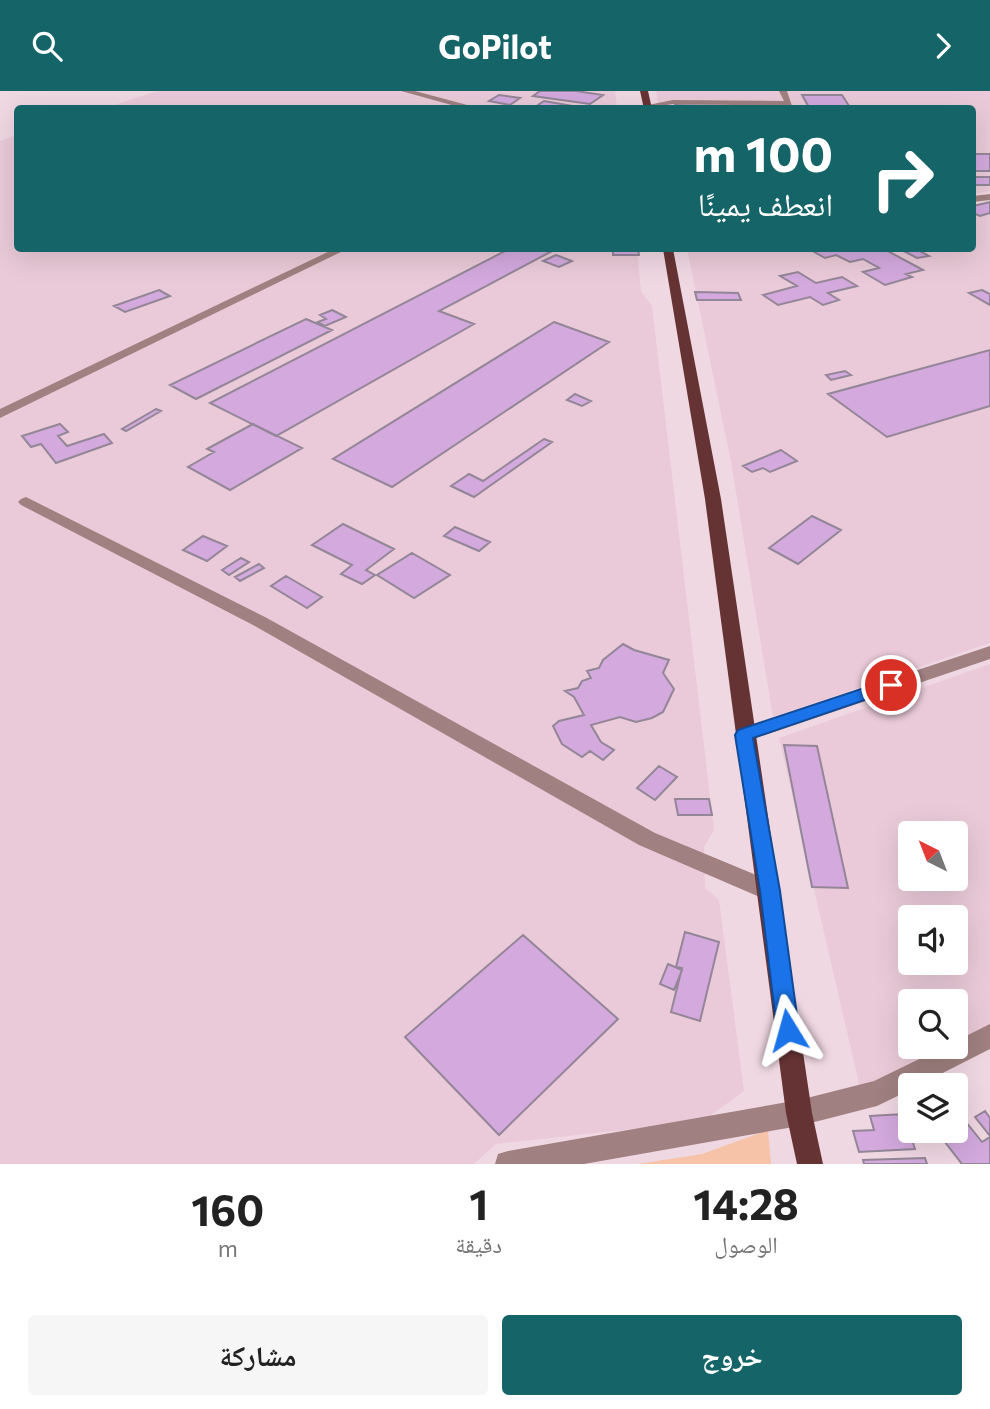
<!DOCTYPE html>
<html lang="ar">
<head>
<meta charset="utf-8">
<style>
	body { margin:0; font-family:Commissioner,"Noto Naskh Arabic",sans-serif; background:#f6f6f6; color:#222; direction:rtl; height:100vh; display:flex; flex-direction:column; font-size:26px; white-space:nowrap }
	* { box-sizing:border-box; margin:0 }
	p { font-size:23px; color:#767676 }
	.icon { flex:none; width:38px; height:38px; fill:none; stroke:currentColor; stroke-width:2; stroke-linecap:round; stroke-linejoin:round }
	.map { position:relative; height:1073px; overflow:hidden; direction:ltr }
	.sheet { display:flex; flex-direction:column; background:#fff; flex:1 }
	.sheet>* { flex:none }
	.banner { position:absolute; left:14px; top:14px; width:962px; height:147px; border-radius:7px; box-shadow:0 7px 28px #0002; direction:rtl; background:#156468; color:#fff; overflow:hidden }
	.needle { width:46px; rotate:318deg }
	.controls { position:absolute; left:898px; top:730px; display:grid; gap:14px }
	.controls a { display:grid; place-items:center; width:70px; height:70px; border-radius:7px; background:#fff; box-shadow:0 7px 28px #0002; font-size:35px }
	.pin { position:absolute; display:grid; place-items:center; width:60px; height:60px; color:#fff; margin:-30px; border:4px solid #fff; border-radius:50%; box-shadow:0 2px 7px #0007 }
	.me { position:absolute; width:77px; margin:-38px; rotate:352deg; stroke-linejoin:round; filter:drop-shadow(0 0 5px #0008) }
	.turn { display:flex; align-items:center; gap:24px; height:147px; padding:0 28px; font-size:32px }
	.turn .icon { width:91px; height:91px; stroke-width:2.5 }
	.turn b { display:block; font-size:49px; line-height:60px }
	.eta { display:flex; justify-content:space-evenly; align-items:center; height:119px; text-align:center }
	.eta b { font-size:42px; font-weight:700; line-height:49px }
	.primary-button { display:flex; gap:14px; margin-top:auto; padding:14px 28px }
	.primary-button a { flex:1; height:80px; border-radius:7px; background:#156468; color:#fff; font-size:28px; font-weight:700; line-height:80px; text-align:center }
	.primary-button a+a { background:#f6f6f6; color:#222 }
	header { display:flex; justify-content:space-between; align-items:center; height:91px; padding:0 28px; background:#156468; color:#fff; font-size:32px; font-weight:700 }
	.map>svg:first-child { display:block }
</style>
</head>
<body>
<header><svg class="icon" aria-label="forward" viewBox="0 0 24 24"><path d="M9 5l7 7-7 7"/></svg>GoPilot<svg class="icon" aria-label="search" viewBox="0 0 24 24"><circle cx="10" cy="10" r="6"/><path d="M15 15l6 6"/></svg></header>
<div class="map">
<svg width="990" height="1073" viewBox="0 0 990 1073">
	<rect width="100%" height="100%" fill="#f0d8e3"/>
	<path fill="#eacad8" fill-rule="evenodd" d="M157,0H615L617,17L102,18Z
		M656,0H990V100L973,103V18L659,17Z
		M17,44L18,158H637L641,200L652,215L714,739L704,756L705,797L719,809L744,1000L703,1030L496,1053L474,1073H0V50Z
		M990,111V552L773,626L731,371L687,158H973V114Z
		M990,573V934L956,951V910H910V956H946L860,997L779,647ZM910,742H956V788H910ZM910,826H956V872H910Z"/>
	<path fill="#f6c3a8" d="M768,1039L771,1073H638L702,1063Z"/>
	<path fill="#d3a9de" stroke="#938697" stroke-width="2" d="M540,0H576L603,4L590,13L533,5Z
		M499,4L520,7L510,14L489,10Z
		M802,4H842L851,18H810Z
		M544,10L590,18H532Z
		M675,14L727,15V18H675Z
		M973,63H990V80H973Z
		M973,86H990V94H973Z
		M990,111V122L980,125L973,122V115Z
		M509,158H556L439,220L474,233L276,345L210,312Z
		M621,158H638L639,164H613V160H621Z
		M809,158H884L923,179L906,183L912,186L885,194L863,181L879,177L863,168L850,171L836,164L825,167Z
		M900,158H916L929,165L917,167Z
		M556,164L572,170L559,176L543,170Z
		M798,181L816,192L842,186L857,195L828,202L839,209L823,214L810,206L778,214L763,204L797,195L780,185Z
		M159,199L170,205L125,221L114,215Z
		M982,199L990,203V214L969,202Z
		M695,201L738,202L741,209H697Z
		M332,219L346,226L325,235L318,231L326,228L320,224Z
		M306,228L332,239L196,308L170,294Z
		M554,231L609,251L392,396L333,368Z
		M990,259V315L887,346L828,303Z
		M845,280L851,284L831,289L826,284Z
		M575,303L591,310L582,315L567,309Z
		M156,318L161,320L126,340L122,338Z
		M60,333L68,341L58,345L67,355L104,343L112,352L56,372L41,353L31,356L22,345Z
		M253,333L302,357L230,399L188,376L214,361L207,358Z
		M544,348L552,351L474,406L451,395L469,383L483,390Z
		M781,359L797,370L770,381L763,377L752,381L743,375Z
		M812,425L841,439L798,473L769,457Z
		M343,433L394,458L366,479L375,484L362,493L341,483L352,474L312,454Z
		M455,436L490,451L479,460L444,445Z
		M203,445L227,455L207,470L183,459Z
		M412,462L450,484L414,507L377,484Z
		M241,467L249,471L229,484L222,479Z
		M259,473L264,477L240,490L235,486Z
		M286,485L322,506L307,517L271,495Z
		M623,553L634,559L669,569L663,582L674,598L663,621L652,627L636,631L620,626L591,634L601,651L614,659L603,669L590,660L582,666L562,653L553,635L559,630L584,624L574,606L565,600L578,597L582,590L591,587L587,580L599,577L603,569Z
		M784,654L817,655L848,797L812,796Z
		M659,675L677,686L655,709L637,697Z
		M675,708H709L712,724H678Z
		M685,841L719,851L700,930L671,921L682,877L676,876Z
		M523,844L618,928L499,1044L405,946Z
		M668,873L682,879L674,899L660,893Z
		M985,1020L990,1027V1045L975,1026Z
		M904,1023L915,1058L859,1061L853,1040L874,1039L870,1025Z
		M966,1031L982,1051L990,1046V1073H962L941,1046L956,1040Z
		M925,1067L927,1073H864L863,1069Z"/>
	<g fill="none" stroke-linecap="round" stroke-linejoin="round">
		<path fill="#a08080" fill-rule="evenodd" d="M401,0H415L482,18H466Z
			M779,0H787L792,15L673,13L647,17L643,15L673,9L784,10Z
			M990,103V109L973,111V105Z
			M334,158H347L0,327V318Z
			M26,406L265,526L655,742L778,793L781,800L778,807L770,809L762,807L639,754L253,534L21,414L18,411L21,408Z
			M990,555V568L744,651L737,649L734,644L737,639Z
			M990,933V958L919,994H910V999L877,1015L799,1035L584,1073H495L498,1063L508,1060L799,1009L874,990L944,956H956V950Z"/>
		<path fill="#663334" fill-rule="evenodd" d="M640,0H648L652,18H644Z
			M663,158H673L721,408L812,1022L823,1073H797L786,1022L705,408Z"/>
	</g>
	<path fill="#1a73e8" stroke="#114b97" stroke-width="2" d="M891,588L900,594L897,598L753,647L780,800L799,939L796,946L788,950L780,946L777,939L760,800L735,644L738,639Z"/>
</svg>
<div class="controls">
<a><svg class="needle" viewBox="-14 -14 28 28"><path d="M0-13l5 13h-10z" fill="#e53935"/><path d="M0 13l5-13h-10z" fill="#767676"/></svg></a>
<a><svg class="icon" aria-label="sound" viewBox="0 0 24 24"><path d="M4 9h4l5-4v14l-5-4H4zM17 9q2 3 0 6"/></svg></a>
<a><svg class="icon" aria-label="search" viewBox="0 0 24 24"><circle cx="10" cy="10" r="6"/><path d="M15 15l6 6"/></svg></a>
<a><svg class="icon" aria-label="layers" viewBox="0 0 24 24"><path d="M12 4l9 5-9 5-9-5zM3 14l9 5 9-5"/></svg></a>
</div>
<div class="pin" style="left:891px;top:594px;background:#d93025"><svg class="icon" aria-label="arrive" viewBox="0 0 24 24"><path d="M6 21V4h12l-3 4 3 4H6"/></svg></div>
<svg class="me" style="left:788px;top:939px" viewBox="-20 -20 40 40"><path d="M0-17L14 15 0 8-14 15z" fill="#1a73e8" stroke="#fff" stroke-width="4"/></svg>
<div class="banner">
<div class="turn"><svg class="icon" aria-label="right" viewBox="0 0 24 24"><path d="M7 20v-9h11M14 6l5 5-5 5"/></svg><div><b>100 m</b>انعطف يمينًا</div></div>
</div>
</div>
<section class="sheet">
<div class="eta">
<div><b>14:28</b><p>الوصول</p></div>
<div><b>1</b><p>دقيقة</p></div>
<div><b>160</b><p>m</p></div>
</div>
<div class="primary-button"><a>خروج</a><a>مشاركة</a></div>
</section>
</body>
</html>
